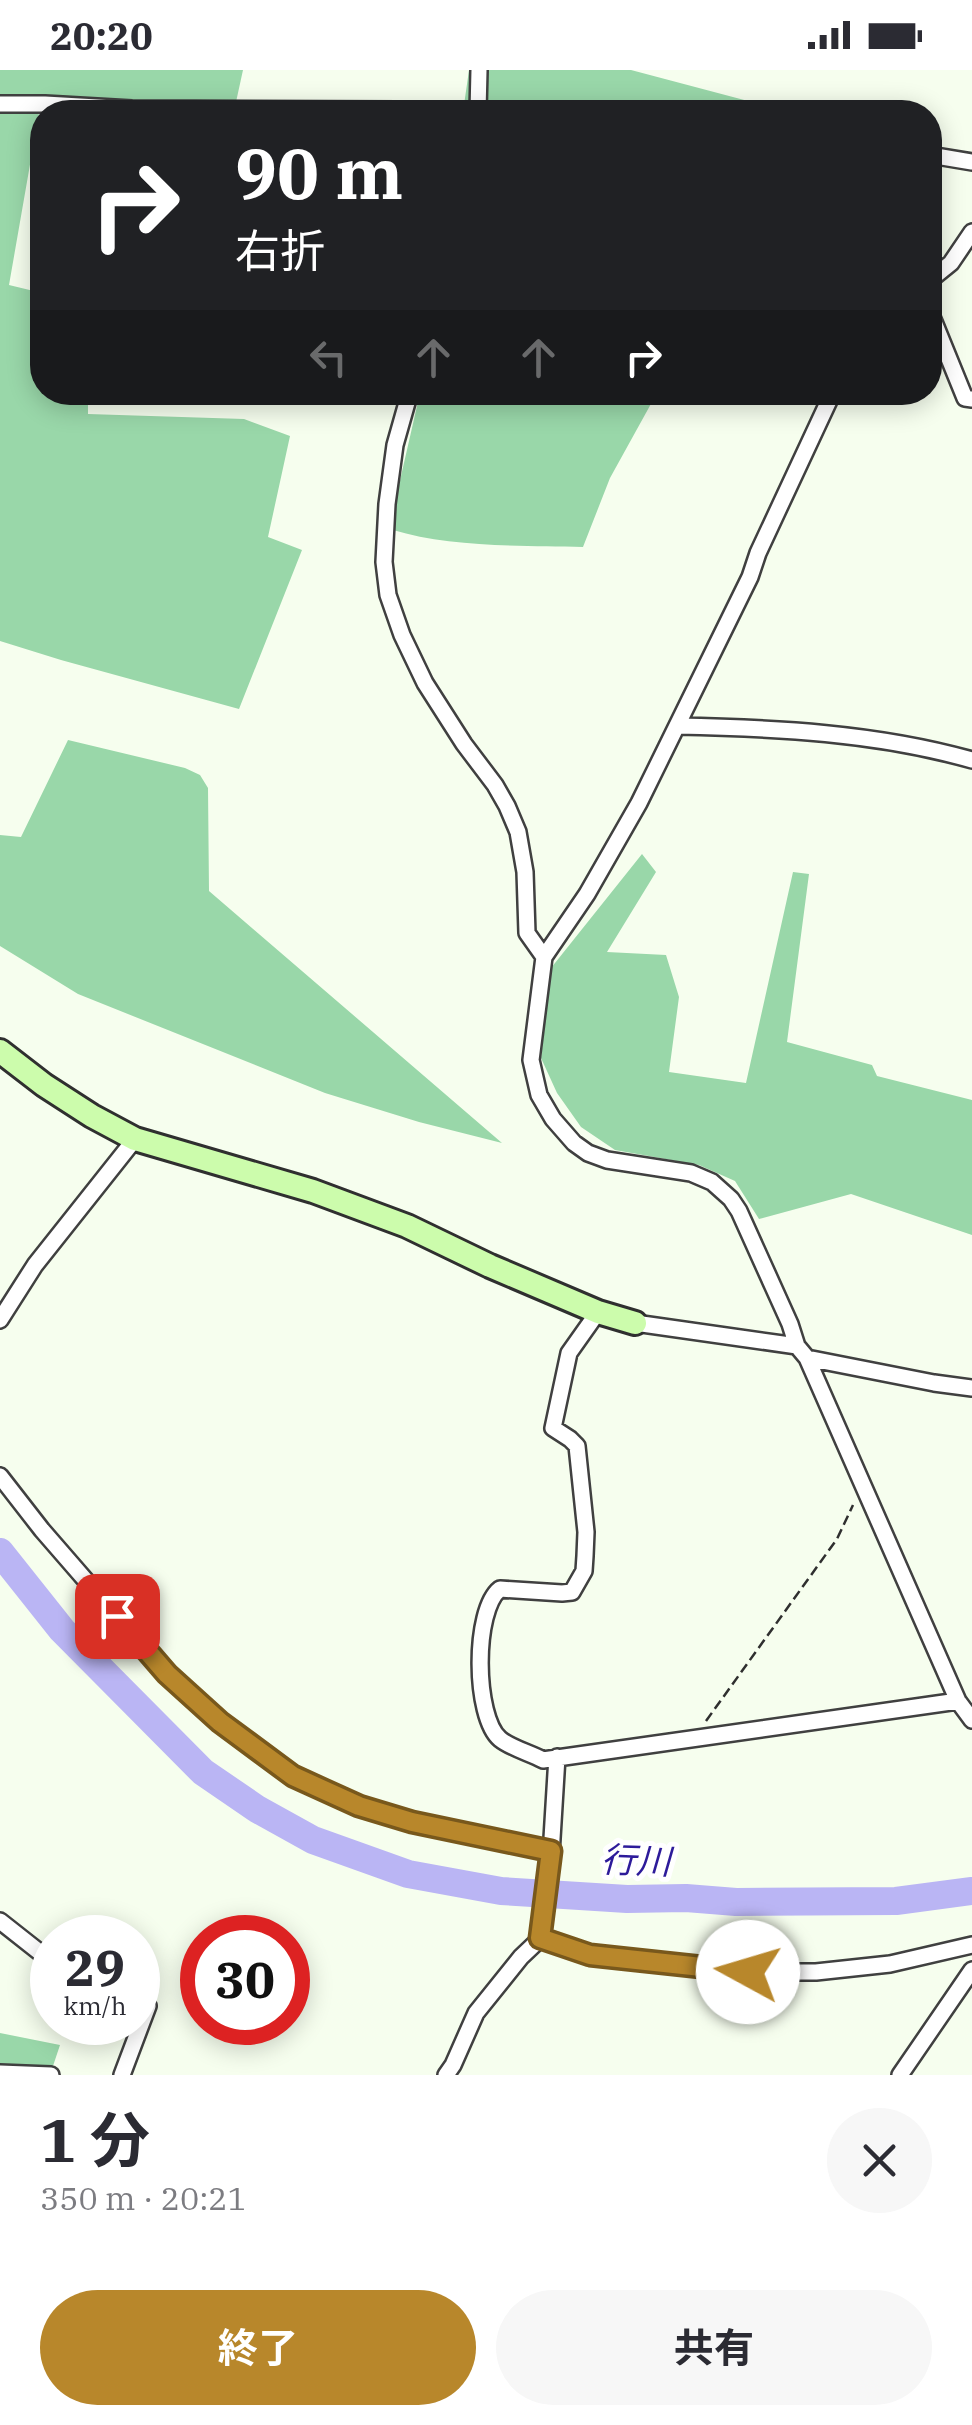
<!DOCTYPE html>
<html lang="ja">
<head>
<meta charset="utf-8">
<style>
	body { margin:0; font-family:"IBM Plex Serif","Noto Sans JP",serif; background:#f7f7f7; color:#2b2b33; height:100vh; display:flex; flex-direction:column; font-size:38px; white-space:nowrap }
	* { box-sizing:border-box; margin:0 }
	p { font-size:32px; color:#7c7c81 }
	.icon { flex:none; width:55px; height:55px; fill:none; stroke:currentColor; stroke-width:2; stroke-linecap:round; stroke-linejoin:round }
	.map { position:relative; height:2005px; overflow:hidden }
	.details { display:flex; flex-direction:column; background:#fff; flex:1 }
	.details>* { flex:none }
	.top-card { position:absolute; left:30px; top:30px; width:912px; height:305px; border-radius:40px; box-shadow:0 5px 25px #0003; background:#202124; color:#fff; overflow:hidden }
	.speed { position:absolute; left:30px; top:1845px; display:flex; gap:20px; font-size:50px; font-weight:700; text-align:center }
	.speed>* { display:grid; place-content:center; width:130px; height:130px; border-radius:50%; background:#fff; box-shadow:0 5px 25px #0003; line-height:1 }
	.speed small { font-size:25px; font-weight:400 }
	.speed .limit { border:15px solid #d22; background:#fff; color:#111 }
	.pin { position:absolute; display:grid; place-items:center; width:85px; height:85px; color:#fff; margin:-42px; border-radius:20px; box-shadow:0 5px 15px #0006 }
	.me { position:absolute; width:110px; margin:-55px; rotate:276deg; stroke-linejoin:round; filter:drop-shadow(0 0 8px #0008) }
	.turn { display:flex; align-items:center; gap:35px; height:210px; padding:0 40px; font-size:45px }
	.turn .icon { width:130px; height:130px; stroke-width:2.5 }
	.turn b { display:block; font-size:70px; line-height:85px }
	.lanes { display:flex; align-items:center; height:95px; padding:0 40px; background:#0003; justify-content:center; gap:50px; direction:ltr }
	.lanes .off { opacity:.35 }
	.round { display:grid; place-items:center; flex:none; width:105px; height:105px; border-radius:52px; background:#f7f7f7 }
	.headline { display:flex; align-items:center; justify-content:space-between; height:170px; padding:0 40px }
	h1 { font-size:60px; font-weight:700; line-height:75px }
	.primary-button { display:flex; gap:20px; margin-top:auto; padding:20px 40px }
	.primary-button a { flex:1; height:115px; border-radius:60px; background:#b8872b; color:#fff; font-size:40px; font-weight:700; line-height:115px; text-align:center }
	.primary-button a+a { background:#f7f7f7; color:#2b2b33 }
	.status { display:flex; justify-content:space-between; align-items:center; height:70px; padding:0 50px; background:#fff; direction:ltr }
	.status svg { height:28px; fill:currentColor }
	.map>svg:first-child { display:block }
</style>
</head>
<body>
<div class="status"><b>20:20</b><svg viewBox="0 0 49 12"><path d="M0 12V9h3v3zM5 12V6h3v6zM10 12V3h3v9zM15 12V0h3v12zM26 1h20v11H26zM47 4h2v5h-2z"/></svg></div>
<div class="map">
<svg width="972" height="2005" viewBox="0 0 972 2005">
	<rect width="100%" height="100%" fill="#f6feee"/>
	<path fill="#99d7a9" d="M0,0H243L236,32L46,30L39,43L9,215L42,223V322L88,323V344L244,349L290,366L268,467L302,480L239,639L61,590L0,571Z
		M469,0H631L774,38L775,42H463Z
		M420,323H661L652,332L610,408L583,477C525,476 448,477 393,460L390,454Z
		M68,670L185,698L200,705L208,718L209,821L502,1073L419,1052L325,1023L78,924L0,876V765L21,767Z
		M642,784L656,802L607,882L666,885L679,927L669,1002L746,1013L793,802L809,804L787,972L872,995L877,1006L972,1030V1165L851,1124L759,1149L735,1111L699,1095L615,1080L581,1057L557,1023L541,988L551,898Z
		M0,1963L60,1975L50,2005H0Z"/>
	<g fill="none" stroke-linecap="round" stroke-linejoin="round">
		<path stroke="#bab5f4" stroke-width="28" d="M0,1482L62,1560L203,1702L257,1739L313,1770L408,1804L501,1821L627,1829L686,1828L736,1832L896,1831L972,1821"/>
		<g stroke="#404040" stroke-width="20">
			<path id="street" d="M0,34H45L132,39L400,40L439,42
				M478,42L479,0
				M930,85L972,92
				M930,210L951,193L972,162
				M930,242L965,328L972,329
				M410,322L395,375L387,434L384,492L388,525L402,565L425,613L464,674L495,715L507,736L518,762L525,802L527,863L544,887
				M833,322L758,483L750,507L639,733L587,824L544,887L531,990L539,1025L553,1049L574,1073L588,1083L607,1090L691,1103L712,1112L731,1129L739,1141L790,1254L797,1276L807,1288L958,1631L972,1650
				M677,656C775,658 877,663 972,690
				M598,1242L569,1283L553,1358L570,1369L577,1376L586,1462L585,1486L584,1501L572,1522L562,1523L500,1519C473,1540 474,1647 500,1669C511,1678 530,1683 543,1690L958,1631
				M0,1250L35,1195L135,1069
				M635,1253L797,1276
				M807,1288L934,1313L972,1318
				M0,1406L42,1460L167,1604L220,1652L293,1706L359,1736L411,1752L551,1781
				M0,1851L52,1892
				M540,1869L590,1885L748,1902H816L890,1894L972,1875
				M0,2003L51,2005
				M122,2005L148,1936L138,1931
				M446,2005L453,1995L476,1943L521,1887L540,1869L550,1801L557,1687
				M900,2005L972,1900"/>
		</g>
		<g stroke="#2f2f2f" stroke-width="28">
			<path id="secondary" d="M0,981L44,1015L92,1046L135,1069L313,1121L407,1156L490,1196L598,1242L635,1253"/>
		</g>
		<path stroke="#2f2f2f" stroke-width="2.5" stroke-dasharray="10 5" stroke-linecap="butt" d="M706,1651L837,1469L853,1435"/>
		<use href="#street" stroke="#fff" stroke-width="15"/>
		<use href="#secondary" stroke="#ccfcac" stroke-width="22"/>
	</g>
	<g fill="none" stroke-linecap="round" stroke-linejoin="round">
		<g stroke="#78581c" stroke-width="25">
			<path id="route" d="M117,1546L167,1604L220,1652L293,1706L359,1736L412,1752L551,1781L540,1868L590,1885L748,1902"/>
		</g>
		<use href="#route" stroke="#b8872b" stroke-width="18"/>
	</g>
	<g text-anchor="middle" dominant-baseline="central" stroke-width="10" stroke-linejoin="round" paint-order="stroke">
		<g font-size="35" font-style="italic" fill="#2d1b9a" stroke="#fff">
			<text transform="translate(636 1790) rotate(2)">行川</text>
		</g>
	</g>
</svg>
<div class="speed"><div>29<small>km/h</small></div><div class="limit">30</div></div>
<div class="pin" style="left:117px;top:1546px;background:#d93025"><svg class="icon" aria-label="arrive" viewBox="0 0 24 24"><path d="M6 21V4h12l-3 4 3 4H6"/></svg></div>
<svg class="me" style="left:748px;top:1902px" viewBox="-20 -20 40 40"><circle r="19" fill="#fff"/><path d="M0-13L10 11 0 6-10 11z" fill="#b8872b"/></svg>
<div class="top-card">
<div class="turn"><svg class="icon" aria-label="right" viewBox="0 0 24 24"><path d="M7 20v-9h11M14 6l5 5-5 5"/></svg><div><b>90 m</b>右折</div></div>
<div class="lanes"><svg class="icon off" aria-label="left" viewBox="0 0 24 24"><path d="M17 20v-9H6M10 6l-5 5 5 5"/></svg><svg class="icon off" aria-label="ahead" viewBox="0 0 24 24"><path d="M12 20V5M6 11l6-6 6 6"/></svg><svg class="icon off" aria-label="ahead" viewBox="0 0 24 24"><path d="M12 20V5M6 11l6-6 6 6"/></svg><svg class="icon" aria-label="right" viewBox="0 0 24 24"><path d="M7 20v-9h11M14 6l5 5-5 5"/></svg></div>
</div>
</div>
<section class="details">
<div class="headline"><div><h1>1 分</h1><p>350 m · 20:21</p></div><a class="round"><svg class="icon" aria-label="close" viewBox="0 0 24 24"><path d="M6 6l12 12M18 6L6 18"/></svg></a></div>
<div class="primary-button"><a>終了</a><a>共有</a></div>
</section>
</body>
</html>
